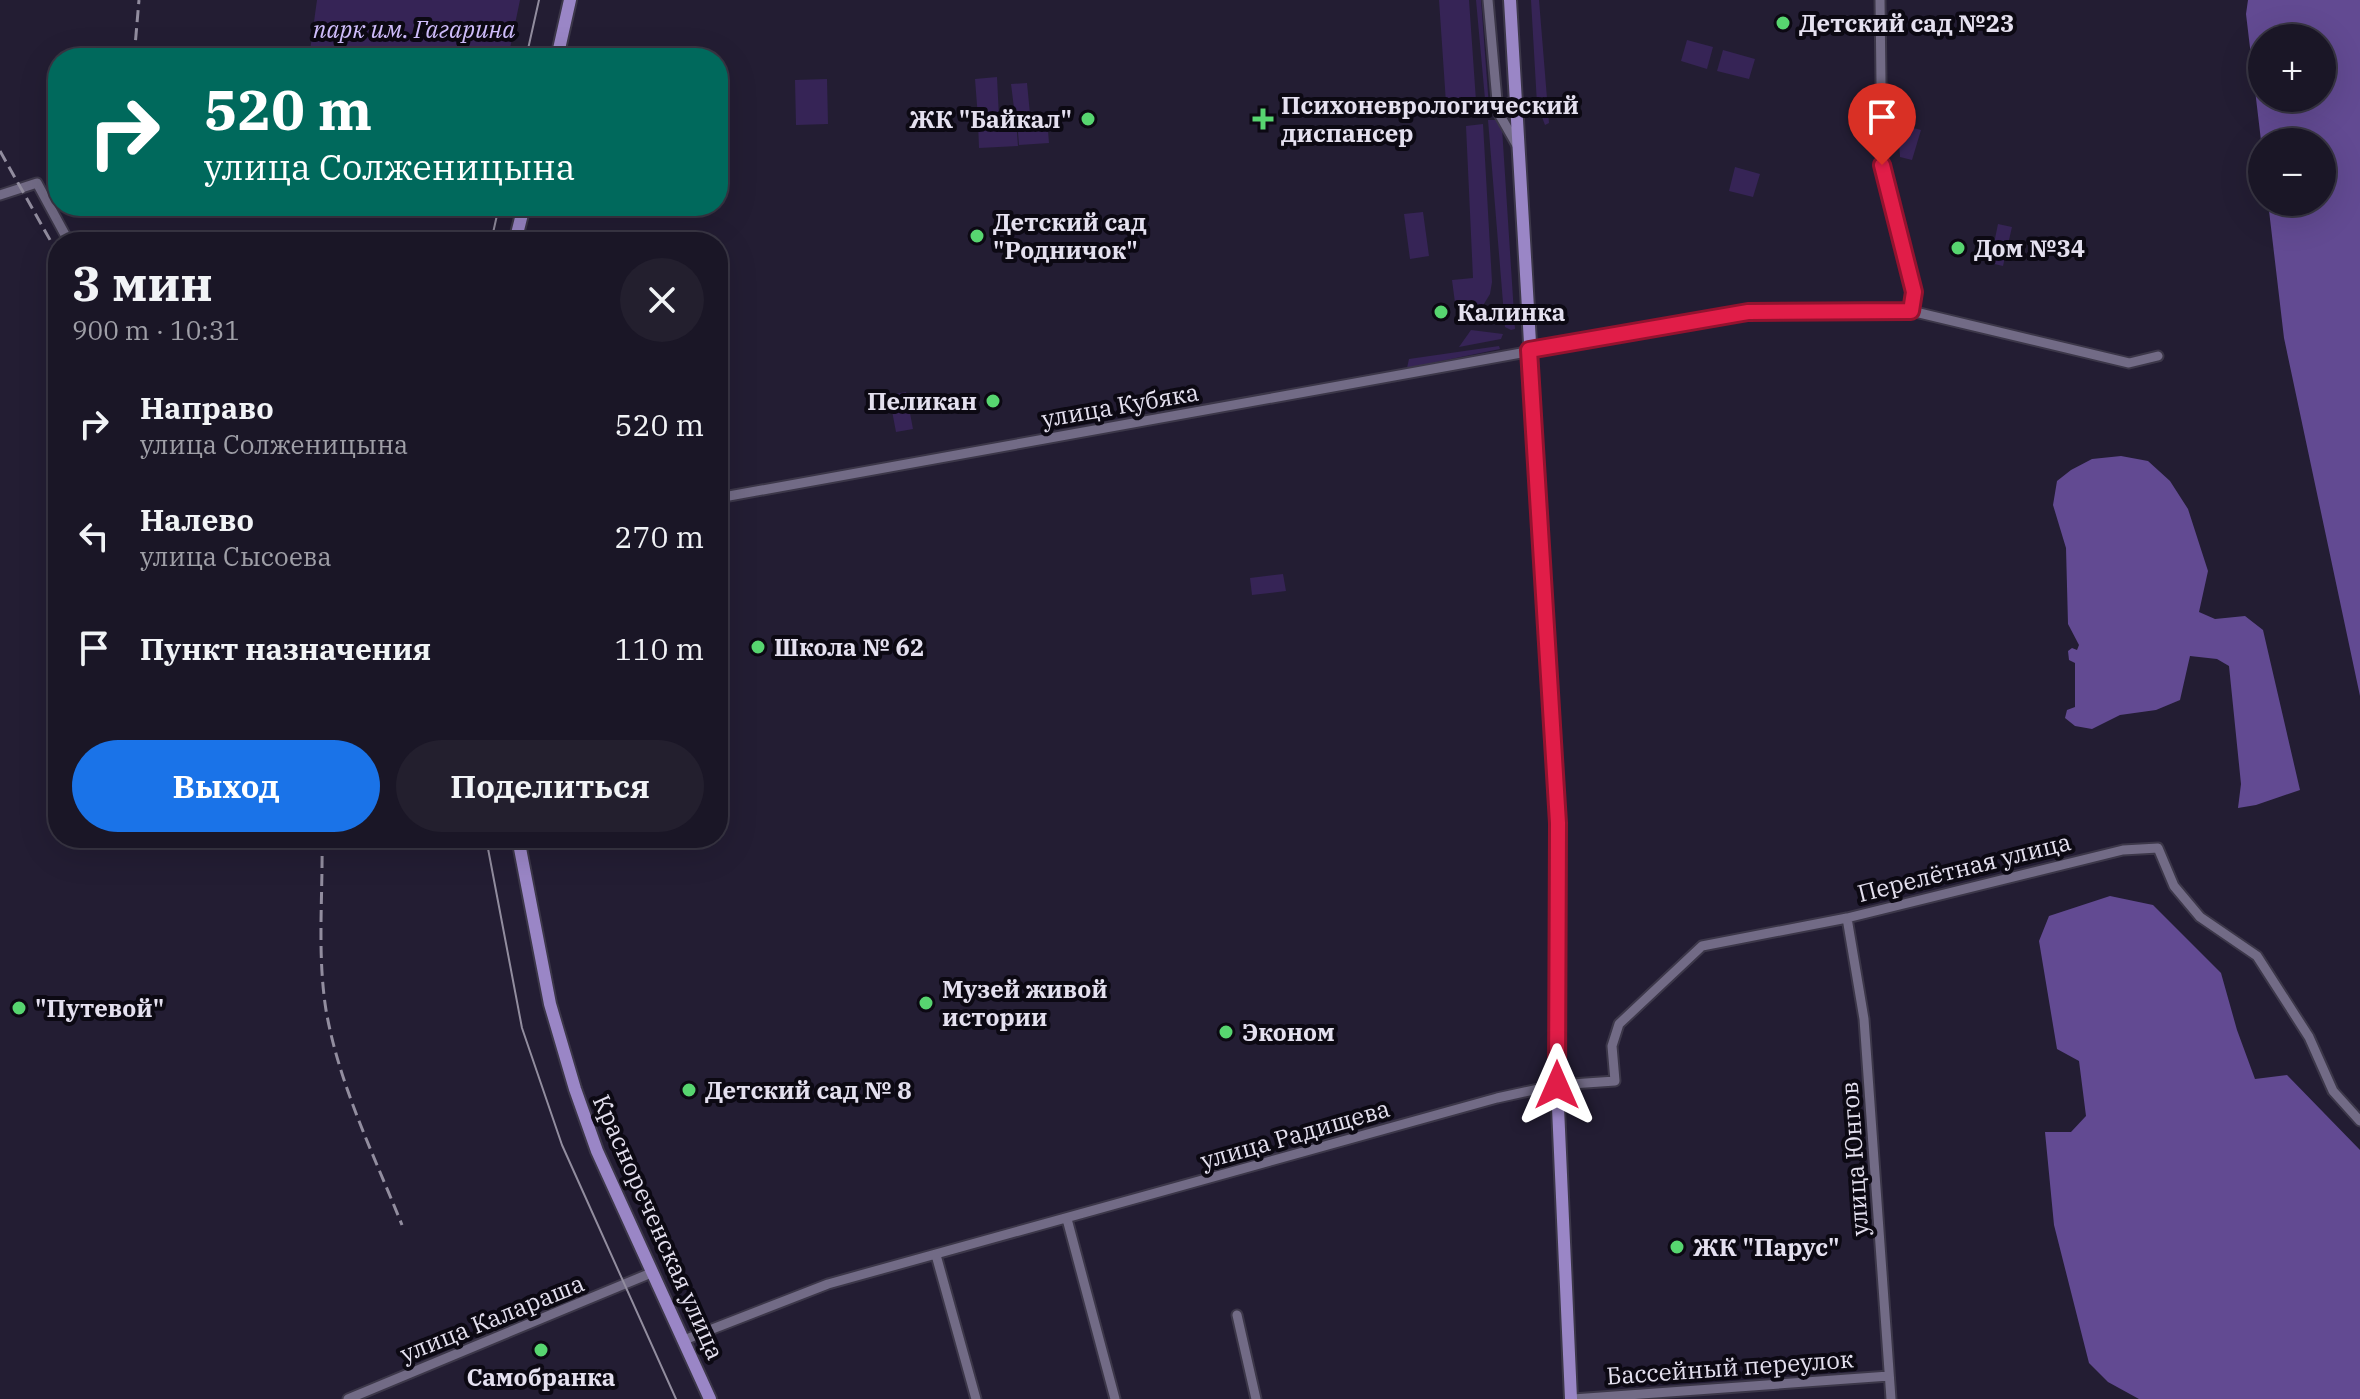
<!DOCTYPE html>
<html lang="ru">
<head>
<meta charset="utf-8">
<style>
	body { margin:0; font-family:"IBM Plex Serif",serif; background:#231f2e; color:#f1f3f6; height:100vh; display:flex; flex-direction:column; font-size:30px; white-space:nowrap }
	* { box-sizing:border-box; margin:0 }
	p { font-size:26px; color:#9f9fa7 }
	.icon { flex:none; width:44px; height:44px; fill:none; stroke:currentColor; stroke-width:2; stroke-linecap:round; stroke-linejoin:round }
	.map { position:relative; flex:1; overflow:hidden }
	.details { position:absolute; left:48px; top:232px; width:680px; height:616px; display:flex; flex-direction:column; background:#1a1626; border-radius:32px; box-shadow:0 8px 32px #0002,0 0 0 2px #383543 }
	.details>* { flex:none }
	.hud { position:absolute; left:48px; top:48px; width:680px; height:168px; border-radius:32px; box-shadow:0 8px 32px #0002,0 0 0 2px #383543; background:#00695c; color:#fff; overflow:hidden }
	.controls { position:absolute; left:2248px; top:24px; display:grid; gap:16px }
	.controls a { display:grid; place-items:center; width:88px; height:88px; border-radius:50%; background:#1a1626; box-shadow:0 8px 32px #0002,0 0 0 2px #383543; font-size:40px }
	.pin { position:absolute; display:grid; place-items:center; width:68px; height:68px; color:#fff; margin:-82px -34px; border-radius:50% 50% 50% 0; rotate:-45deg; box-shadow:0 0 8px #0007 }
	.pin .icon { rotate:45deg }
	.me { position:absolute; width:88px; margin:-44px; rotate:0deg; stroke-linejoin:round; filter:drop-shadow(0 0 6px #0008) }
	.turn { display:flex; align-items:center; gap:28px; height:168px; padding:0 24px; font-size:36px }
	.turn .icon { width:104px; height:104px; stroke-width:2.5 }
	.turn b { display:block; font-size:56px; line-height:68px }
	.round { display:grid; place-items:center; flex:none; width:84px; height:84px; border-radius:42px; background:#231f2e }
	.overview { display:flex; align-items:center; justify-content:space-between; height:136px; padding:0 24px }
	h1 { font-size:48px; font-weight:700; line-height:60px }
	.action { display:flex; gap:16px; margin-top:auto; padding:16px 24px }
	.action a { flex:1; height:92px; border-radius:48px; background:#1a73e8; color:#fff; font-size:32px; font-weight:700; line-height:92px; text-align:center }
	.action a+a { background:#231f2e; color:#f1f3f6 }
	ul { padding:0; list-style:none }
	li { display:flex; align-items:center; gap:24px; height:112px; padding:0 24px }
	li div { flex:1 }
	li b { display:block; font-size:30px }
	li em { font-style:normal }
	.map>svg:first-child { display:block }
</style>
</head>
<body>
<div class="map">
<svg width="2360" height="1399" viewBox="0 0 2360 1399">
	<rect width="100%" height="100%" fill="#231d33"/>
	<path fill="#362456" d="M317,0H520L508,58H309Z
		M1439,0H1469L1476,101L1446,103Z
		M1476,0H1481L1489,107L1486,110Z
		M1531,0H1539L1549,123L1545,125L1537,104Z
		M1687,40L1713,47L1707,69L1681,61Z
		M1723,50L1755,59L1749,79L1717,71Z
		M997,77L999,117L978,118L975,79Z
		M827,79L828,124L796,125L795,80Z
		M1027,83L1030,114L1015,116L1011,84Z
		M1047,118L1049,143L1019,145L1017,120Z
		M1016,120L1018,146L979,148L978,122Z
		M1488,120H1500L1502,128L1515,329L1511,330L1505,327Z
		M1483,124L1492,282L1490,294L1476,317L1457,318L1452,280L1473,278L1466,126Z
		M1898,124L1921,130L1912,160L1900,157Z
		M1735,167L1760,174L1753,197L1729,191Z
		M1423,212L1429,256L1410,259L1404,214Z
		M1998,224L2012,227L2003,266L1990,263Z
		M1471,330L1503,334L1501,339L1459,347Z
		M1499,346L1500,349L1407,368L1409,359Z
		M906,392L913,429L896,432L889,395Z
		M1283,574L1286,591L1252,595L1250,578Z"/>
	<path fill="#624a92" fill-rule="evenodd" d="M2248,0H2360V696L2284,338L2268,202H2322V142H2262V149L2246,14ZM2262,38H2322V98H2262Z
		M2121,456L2148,461L2170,481L2188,509L2208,571L2199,612L2215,619L2245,616L2263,630L2300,790L2256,805L2238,808L2241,784L2229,666L2217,659L2190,656L2180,700L2156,710L2120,715L2092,729L2075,726L2065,718L2067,710L2075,707V663L2069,660L2068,651L2072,648L2077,650L2079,645L2068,624L2066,548L2053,505L2057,481L2071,470L2092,459Z
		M2110,896L2153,905L2221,973L2237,1030L2255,1079L2287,1075L2360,1150V1399H2139L2108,1382L2089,1363L2054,1225L2045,1132H2071L2086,1116L2079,1061L2057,1049L2039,941L2049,916Z"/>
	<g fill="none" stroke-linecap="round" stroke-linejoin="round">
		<g stroke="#3c3749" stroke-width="13">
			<path id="minor" d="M1488,0L1498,112L1518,147
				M1880,0L1882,165L1914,292L1911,311
				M0,195L37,183L69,242
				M718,498L1748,312L1911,311L2129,363L2158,356
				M1847,918L1864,1019L1891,1399
				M1067,1219L1115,1399
				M936,1255L976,1399
				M1237,1315L1256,1399
				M684,1340L828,1284L1497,1098L1557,1085L1615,1081L1612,1046L1619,1024L1702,946L1847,918L2123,850L2158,848L2174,886L2200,917L2257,956L2309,1037L2333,1091L2360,1121
				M348,1399L651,1273
				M1573,1399L1889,1376"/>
		</g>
		<g stroke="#3c3749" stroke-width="16">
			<path id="major" d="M1510,0L1558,823L1557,1085L1571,1399
				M557,58L570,0
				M515,242L524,206
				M518,838L550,1004L575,1089L597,1151L710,1399"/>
		</g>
		<use href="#minor" stroke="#726b86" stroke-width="9"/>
		<use href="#major" stroke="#9a86c6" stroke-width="12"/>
		<path stroke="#928d9f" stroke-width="2" d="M526,58L539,0
			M491,242L499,206
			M486,838L522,1028L562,1145L676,1399"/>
		<path stroke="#928d9f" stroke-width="3" stroke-dasharray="12 6" stroke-linecap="butt" d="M134,58L139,0
			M0,151L58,254
			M322,838C323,896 317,953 326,1010C339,1085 374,1155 402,1225"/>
	</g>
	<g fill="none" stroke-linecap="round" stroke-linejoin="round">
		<g stroke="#92132f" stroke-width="20">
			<path id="route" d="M1557,1085L1558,823L1529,350L1748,312L1911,311L1914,292L1882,165"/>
		</g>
		<use href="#route" stroke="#e11d48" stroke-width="14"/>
	</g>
	<g fill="#57d570" stroke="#0c0913" stroke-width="3">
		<circle cx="1783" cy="23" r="8"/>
		<circle cx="1088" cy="119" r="8"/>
		<path d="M1259 107h8v8h8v8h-8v8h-8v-8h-8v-8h8z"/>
		<circle cx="977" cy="236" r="8"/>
		<circle cx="1958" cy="248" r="8"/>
		<circle cx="1441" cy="312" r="8"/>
		<circle cx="993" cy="401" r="8"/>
		<circle cx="758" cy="647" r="8"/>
		<circle cx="926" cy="1003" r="8"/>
		<circle cx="19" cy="1008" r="8"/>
		<circle cx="1226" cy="1032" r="8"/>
		<circle cx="689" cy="1090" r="8"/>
		<circle cx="1677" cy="1247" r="8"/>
		<circle cx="541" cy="1350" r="8"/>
	</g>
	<g text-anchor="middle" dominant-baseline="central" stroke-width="8" stroke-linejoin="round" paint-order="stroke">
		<g font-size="24" font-weight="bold" fill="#e4e0ef" stroke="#0c0913" text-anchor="start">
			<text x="1799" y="23">Детский сад №23</text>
			<text x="1281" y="105">Психоневрологический<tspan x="1281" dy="28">диспансер</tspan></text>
			<text x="1072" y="119" text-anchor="end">ЖК "Байкал"</text>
			<text x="993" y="222">Детский сад<tspan x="993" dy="28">"Родничок"</tspan></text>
			<text x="1974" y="248">Дом №34</text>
			<text x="1457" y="312">Калинка</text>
			<text x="977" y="401" text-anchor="end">Пеликан</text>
			<text x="774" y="647">Школа № 62</text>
			<text x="942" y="989">Музей живой<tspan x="942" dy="28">истории</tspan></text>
			<text x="35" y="1008">"Путевой"</text>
			<text x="1242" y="1032">Эконом</text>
			<text x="705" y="1090">Детский сад № 8</text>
			<text x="1693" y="1247">ЖК "Парус"</text>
			<text x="541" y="1377" text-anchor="middle">Самобранка</text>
		</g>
		<g font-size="24" font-style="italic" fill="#d0befc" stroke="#0c0913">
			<text x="414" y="29">парк им. Гагарина</text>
		</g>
		<g font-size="24" fill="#e4e0ef" stroke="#0c0913">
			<text transform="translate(1120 405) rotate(-10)">улица Кубяка</text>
			<text transform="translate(1964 867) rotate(-14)">Перелётная улица</text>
			<text transform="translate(1295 1134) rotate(-16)">улица Радищева</text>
			<text transform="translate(1854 1159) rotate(-94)">улица Юнгов</text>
			<text transform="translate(659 1227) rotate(66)">Краснореченская улица</text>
			<text transform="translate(492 1318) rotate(-22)">улица Калараша</text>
			<text transform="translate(1730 1367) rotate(-4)">Бассейный переулок</text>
		</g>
	</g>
</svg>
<div class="controls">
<a>+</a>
<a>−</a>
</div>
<div class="pin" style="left:1882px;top:165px;background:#d93025"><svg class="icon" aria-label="arrive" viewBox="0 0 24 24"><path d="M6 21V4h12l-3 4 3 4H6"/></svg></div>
<svg class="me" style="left:1557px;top:1085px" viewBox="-20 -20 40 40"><path d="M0-17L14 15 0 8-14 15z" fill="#e11d48" stroke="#fff" stroke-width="4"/></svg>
<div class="hud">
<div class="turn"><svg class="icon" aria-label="right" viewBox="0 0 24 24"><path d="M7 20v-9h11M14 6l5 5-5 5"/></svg><div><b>520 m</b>улица Солженицына</div></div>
</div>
<section class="details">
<div class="overview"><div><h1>3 мин</h1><p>900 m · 10:31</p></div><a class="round"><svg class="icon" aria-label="close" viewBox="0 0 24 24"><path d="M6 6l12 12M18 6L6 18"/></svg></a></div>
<ul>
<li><svg class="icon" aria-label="right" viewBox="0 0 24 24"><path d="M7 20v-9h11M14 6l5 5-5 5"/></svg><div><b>Направо</b><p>улица Солженицына</p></div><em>520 m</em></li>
<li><svg class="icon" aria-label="left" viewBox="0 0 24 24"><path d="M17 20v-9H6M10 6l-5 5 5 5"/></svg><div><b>Налево</b><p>улица Сысоева</p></div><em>270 m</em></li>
<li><svg class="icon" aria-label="arrive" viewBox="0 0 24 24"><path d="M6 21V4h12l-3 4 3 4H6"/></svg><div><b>Пункт назначения</b></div><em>110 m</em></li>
</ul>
<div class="action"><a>Выход</a><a>Поделиться</a></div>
</section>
</div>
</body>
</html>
